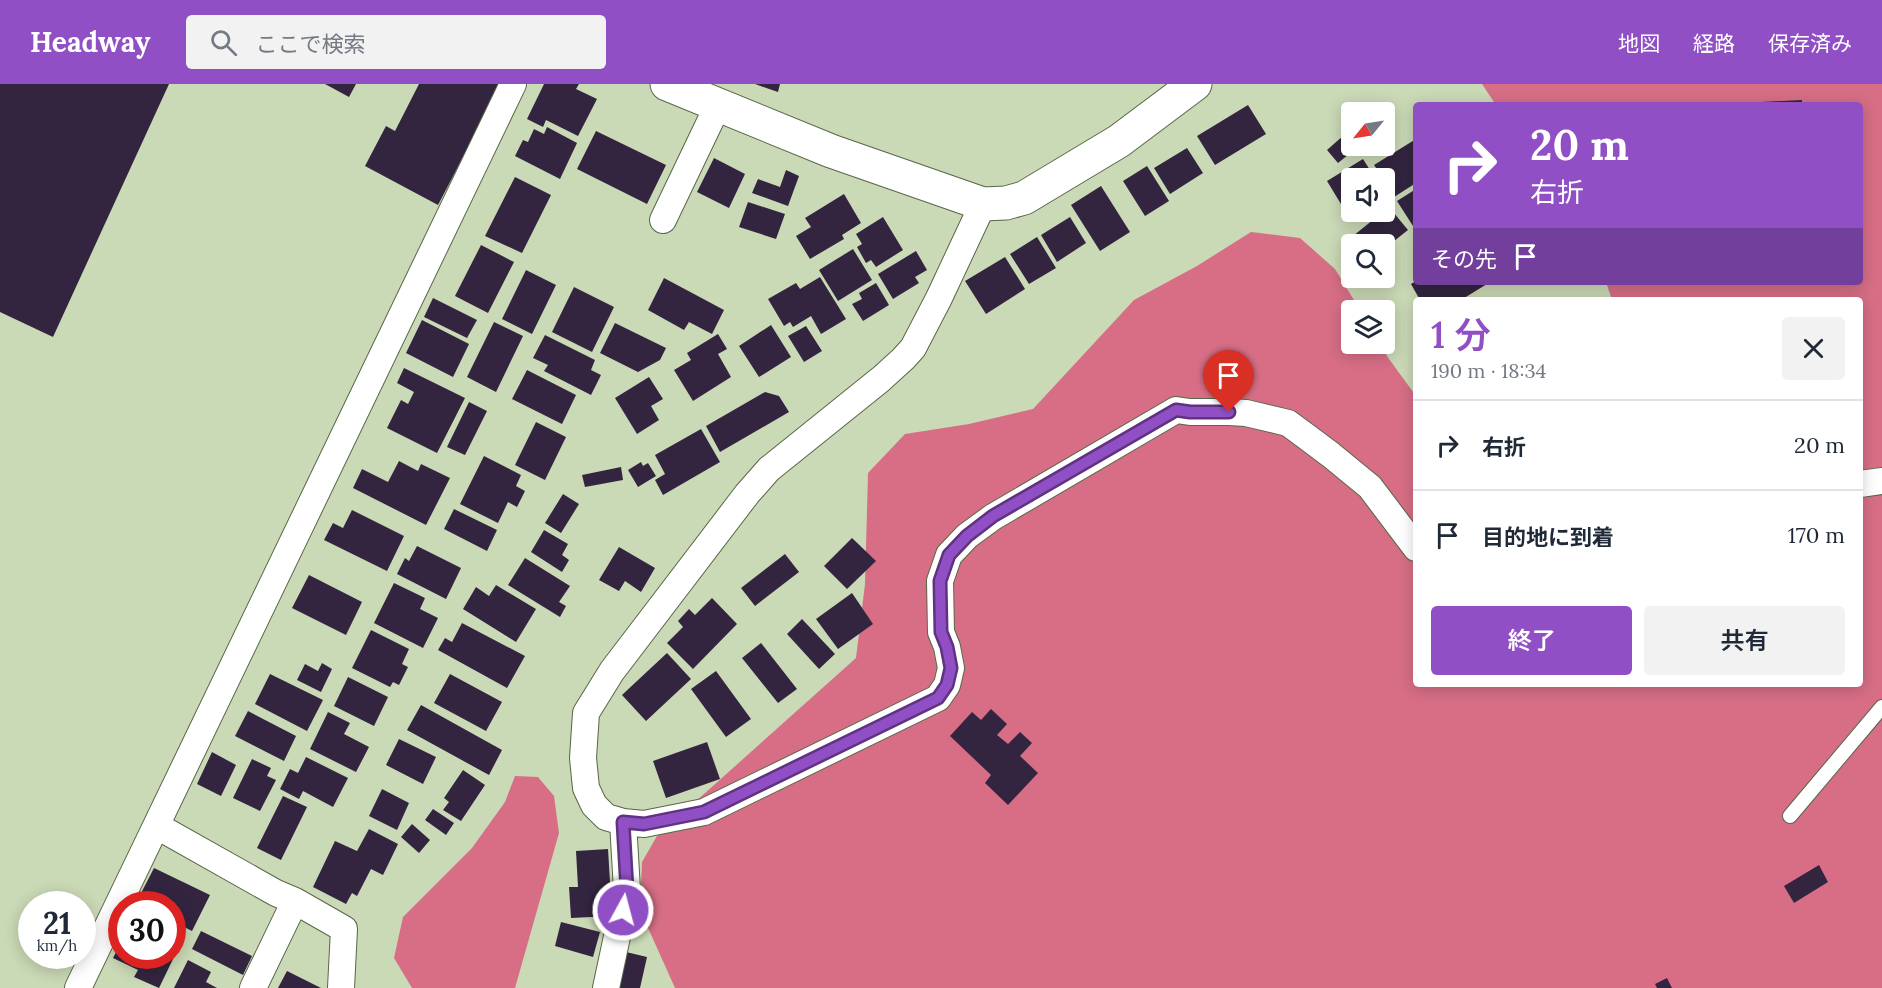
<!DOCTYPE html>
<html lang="ja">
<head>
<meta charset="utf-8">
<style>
	body { margin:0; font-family:Lora,"Noto Sans JP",serif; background:#f2f2f3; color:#1f2937; height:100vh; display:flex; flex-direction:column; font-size:22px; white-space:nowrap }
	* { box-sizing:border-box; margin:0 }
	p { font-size:20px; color:#747a83 }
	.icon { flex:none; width:33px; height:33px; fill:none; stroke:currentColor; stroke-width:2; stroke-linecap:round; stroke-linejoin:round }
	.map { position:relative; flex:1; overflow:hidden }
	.side { position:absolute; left:1413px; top:213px; width:450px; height:390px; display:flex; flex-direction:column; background:#fff; border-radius:6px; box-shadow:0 3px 15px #0003 }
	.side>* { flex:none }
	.banner { position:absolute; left:1413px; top:18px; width:450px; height:183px; border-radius:6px; box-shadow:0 3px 15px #0003; background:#904fc4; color:#fff; overflow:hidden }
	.needle { width:39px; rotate:240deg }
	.tools { position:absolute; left:1341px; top:18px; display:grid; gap:12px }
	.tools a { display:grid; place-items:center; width:54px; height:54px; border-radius:6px; background:#fff; box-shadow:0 3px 15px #0003; font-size:30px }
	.speed { position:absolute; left:18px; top:807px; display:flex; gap:12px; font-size:30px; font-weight:700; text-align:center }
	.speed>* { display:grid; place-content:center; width:78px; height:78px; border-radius:50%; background:#fff; box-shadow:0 3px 15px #0003; line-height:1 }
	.speed small { font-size:15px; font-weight:400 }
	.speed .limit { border:9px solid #d22; background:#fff; color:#111 }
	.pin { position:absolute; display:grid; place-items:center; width:51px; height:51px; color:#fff; margin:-62px -26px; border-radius:50% 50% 50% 0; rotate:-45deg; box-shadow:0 0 6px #0007 }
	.pin .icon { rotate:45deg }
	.me { position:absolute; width:66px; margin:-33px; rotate:7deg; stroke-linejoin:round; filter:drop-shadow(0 0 4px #0008) }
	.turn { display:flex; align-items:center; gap:21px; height:126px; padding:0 18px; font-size:27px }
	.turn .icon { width:78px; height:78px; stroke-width:2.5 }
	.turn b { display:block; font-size:42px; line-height:51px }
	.then { display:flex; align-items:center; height:57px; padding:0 18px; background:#0003; gap:12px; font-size:22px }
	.round { display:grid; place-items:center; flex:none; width:63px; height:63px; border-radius:6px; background:#f2f2f3 }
	.head { display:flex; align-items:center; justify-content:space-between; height:102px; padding:0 18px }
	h1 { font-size:36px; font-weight:600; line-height:45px; color:#904fc4 }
	.action { display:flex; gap:12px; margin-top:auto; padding:12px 18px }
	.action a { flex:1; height:69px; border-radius:6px; background:#904fc4; color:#fff; font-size:24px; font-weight:600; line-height:69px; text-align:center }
	.action a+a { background:#f2f2f3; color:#1f2937 }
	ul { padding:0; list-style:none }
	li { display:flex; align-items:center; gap:18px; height:90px; padding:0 18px; border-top:2px solid #e0e1e3 }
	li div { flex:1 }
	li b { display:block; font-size:22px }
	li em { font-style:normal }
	header { display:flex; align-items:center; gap:36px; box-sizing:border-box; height:84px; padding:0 30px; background:#904fc4; color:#fff }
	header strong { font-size:28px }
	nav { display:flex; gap:33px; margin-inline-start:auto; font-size:21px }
	.search { width:420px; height:54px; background:#f2f2f3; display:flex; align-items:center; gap:15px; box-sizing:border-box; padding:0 21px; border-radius:6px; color:#747a83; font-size:22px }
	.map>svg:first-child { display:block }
</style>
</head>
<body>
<header>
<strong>Headway</strong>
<div class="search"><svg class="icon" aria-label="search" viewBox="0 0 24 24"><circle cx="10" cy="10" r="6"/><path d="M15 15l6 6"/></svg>ここで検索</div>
<nav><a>地図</a><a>経路</a><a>保存済み</a></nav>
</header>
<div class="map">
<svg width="1882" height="904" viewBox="0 0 1882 904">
	<rect width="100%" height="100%" fill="#cad9b6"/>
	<path fill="#d76e86" d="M1482,0H1882V904H675L640,826L642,778L657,752L856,574L865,500L868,389L905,350L969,340L1033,325L1134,216L1197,182L1251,148L1300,154L1335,185L1360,226H1352V260H1379L1389,275L1416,312V600H1860V216H1612L1606,198H1860V21H1496Z
		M515,692L538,693L554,712L559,749L515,904H412L394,874L403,833L472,764L505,718Z"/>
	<path fill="#332540" d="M0,0H169L53,253L0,228Z
		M325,0H356L349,13Z
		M419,0H501L438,121L365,82L386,42L395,47Z
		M544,0H579L576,5L597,15L578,52L546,36L543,43L527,35Z
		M755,0H780L778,8Z
		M1802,16V21H1761V18Z
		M1248,21L1266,50L1215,81L1197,52Z
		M547,43L577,59L560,95L515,72L523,56L528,58L534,45L544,50Z
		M1352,44V62H1359L1338,79L1327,66Z
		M596,47L666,81L647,120L577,85Z
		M1416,55V99L1394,113L1384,94H1383L1374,81Z
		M1187,64L1203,89L1170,110L1154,84Z
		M714,74L745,90L729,124L697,108Z
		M1363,75L1375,94H1352V120L1344,125L1327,97Z
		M1147,82L1169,117L1145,132L1123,97Z
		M786,86L799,92L788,122L752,109L758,95L780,103Z
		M515,93L551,111L522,169L485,152Z
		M1101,102L1130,148L1100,167L1071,121Z
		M1416,105V141L1413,142L1397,117Z
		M844,110L861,139L842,151L844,155L810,175L796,152L811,143L805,134Z
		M748,118L785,130L776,155L739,143Z
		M1389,123L1408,146L1384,165V160H1359L1353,152Z
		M883,133L903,166L876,183L871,176L866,179L857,163L862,160L856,150Z
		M1070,133L1086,159L1057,178L1041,151Z
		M1037,153L1056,184L1029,200L1010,170Z
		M481,161L514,178L488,229L455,212Z
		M853,165L872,196L838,217L819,186Z
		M916,167L927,186L915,193L919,199L893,215L878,190Z
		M1005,173L1025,205L986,230L965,197Z
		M526,186L556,201L532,250L502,235Z
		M820,193L846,235L821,250L811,232L793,243L790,238L784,242L768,215L796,199L800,205Z
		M664,194L724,226L712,250L689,238L684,246L648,226Z
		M1416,197V198H1486L1487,200L1461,216H1420L1411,200Z
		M876,199L889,221L863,237L852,220L862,215L859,209Z
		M574,203L614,223L592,268L552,248Z
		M433,214L477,236L467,254L424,233Z
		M422,236L469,260L453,293L406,269Z
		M494,238L523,252L496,308L467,293Z
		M615,239L666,264L660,276L638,288L600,269Z
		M771,241L791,273L759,293L739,262Z
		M806,242L822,267L804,278L788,252Z
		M718,250L727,265L718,270L731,293L693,317L674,286L691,276L687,269Z
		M545,251L595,276L591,286L601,291L591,311L544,287L548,281L533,274Z
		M404,284L465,314L437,369L387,344L401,316L408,320L414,308L397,299Z
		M527,286L576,311L562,340L512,315Z
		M649,293L663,315L651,322L659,336L637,350L615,314Z
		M765,308L779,312L789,328L720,368L706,342Z
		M469,318L487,327L465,371L447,363Z
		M536,338L566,353L545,396L515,381Z
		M701,345L720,378L663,411L655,396L665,390L655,371Z
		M484,372L521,391L516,402L525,407L517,423L508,418L498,439L460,420Z
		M399,377L418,387L421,380L450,394L426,441L353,404L362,385L388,398Z
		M641,378L643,382L648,379L656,392L638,403L628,386Z
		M621,383L623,396L585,403L582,391Z
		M563,410L579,420L561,449L545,439Z
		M454,425L497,446L487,467L444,445Z
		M352,426L404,452L387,487L324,456L333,439L343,444Z
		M544,446L568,460L562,471L569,476L562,488L531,468Z
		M852,454L876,477L847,505L824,482Z
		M417,462L461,484L446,515L397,490L405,474L409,477Z
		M619,463L655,484L641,508L625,497L619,507L599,496Z
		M785,470L799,488L755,522L741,504Z
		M525,474L570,502L559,518L566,522L560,533L508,501Z
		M309,491L362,518L346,551L292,524Z
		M394,499L425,514L420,525L438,534L423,564L374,539Z
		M496,501L536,525L516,558L463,525L476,503L489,512Z
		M852,509L873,540L838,565L816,535Z
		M712,514L737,540L693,585L667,559L683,543L678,537L689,525L695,531Z
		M802,535L835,570L819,585L787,550Z
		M462,539L525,572L507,604L438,566L445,554L452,558Z
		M371,546L409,565L402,580L408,583L399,601L393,598L390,603L352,584Z
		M761,559L797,605L778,619L742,574Z
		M667,569L691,595L646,637L622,611Z
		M322,579L332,585L321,608L297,596L305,580L318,587Z
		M716,587L751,635L726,653L691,605Z
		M270,590L323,616L307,647L255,620Z
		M450,590L502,618L486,647L434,619Z
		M348,593L388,613L374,642L334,622Z
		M421,621L502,666L489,691L407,646Z
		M991,625L1007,640L997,651L1008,660L1020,648L1032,659L1020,672L1038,689L1008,721L985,699L991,691L950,652L972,628L981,636Z
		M248,627L296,652L284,677L235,652Z
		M328,628L350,639L344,650L369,663L356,688L310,665Z
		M399,655L436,673L423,700L386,681Z
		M707,658L720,695L666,714L653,677Z
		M212,668L236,681L221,712L197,700Z
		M306,673L348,694L333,723L303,707L299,715L280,705L290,685L298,689Z
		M252,675L271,684L267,692L276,696L260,727L233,714Z
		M463,686L485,701L461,737L443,726L449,718L444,714Z
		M382,705L409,719L397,746L369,732Z
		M283,712L307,723L281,776L257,764Z
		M433,725L454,739L446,751L425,736Z
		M412,740L430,756L419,769L401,753Z
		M369,745L398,760L383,791L371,785L357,812L352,809L346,820L313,803L335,757L357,767Z
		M608,765L612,832L571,834L569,803H578L576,767Z
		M1819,781L1828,798L1794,819L1784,802Z
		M154,784L210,811L192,847L172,837V820L136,819Z
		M561,838L600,848L593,873L555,862Z
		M201,847L252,872L243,891L192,865Z
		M122,857V872H172V869L175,871L159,904L134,893L138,886L113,874Z
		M626,868L647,873L640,904H617Z
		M188,876L211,888L206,898L217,904H174Z
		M287,887L321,904H278Z
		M1667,894L1672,904H1657L1655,900Z"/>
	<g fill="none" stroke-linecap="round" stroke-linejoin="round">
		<g stroke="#596647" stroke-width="16">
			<path id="lane" d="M1790,732L1882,623"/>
		</g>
		<g stroke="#596647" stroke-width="28">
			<path id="street" d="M983,120L939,214L913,264L903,275L881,295L769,385L747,410L612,587L586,629L583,674L586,704L594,721L606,733L623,738L644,740L704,728L938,614L947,601L951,584L947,563L941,548L940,497L949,471L967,452L993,433L1176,326L1190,328H1229L1246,329L1288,339L1303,350L1331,371L1370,403L1416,464
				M663,136L718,21
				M1860,400L1882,397
				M157,742L276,809L295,817L253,904
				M295,817L344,845L341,904
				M78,904L513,0
				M606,904L627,806L623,738"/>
		</g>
		<g stroke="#596647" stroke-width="35">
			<path id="secondary" d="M667,0L831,67L983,120L1006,119L1024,114L1119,57L1195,0"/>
		</g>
		<use href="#lane" stroke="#fff" stroke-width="14"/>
		<use href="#street" stroke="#fff" stroke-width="26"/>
		<use href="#secondary" stroke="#fff" stroke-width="33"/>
	</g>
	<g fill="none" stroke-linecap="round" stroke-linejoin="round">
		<g stroke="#5e337f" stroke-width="15">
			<path id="route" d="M623,826L627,806L623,738L644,740L704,728L938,614L947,601L951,584L947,563L941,548L940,497L949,471L967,452L993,432L1176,326L1190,328H1229"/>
		</g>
		<use href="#route" stroke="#904fc4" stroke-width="10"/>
	</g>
</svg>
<div class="tools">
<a><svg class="needle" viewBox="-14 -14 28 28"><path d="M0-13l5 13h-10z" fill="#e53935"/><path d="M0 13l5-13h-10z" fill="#747a83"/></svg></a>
<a><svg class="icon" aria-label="sound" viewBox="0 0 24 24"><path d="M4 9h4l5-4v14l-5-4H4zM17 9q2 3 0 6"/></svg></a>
<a><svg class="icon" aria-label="search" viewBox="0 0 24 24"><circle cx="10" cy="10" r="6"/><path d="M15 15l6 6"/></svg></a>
<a><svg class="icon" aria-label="layers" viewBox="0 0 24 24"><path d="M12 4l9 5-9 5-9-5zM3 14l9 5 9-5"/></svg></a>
</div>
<div class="speed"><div>21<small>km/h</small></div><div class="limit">30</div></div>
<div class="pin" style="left:1229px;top:328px;background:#d93025"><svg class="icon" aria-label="arrive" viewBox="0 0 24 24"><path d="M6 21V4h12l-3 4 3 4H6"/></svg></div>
<svg class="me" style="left:623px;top:826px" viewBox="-20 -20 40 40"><circle r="17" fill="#904fc4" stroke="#fff" stroke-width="3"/><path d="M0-11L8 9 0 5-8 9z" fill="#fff"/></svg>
<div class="banner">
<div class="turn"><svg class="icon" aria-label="right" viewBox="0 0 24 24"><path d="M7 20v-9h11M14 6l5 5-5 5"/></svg><div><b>20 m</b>右折</div></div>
<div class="then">その先<svg class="icon" aria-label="arrive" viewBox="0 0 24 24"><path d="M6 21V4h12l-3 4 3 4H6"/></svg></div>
</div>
<section class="side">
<div class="head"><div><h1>1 分</h1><p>190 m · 18:34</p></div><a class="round"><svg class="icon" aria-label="close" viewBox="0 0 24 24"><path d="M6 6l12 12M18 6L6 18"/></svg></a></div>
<ul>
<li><svg class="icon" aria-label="right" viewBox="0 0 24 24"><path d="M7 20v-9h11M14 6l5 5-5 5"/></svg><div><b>右折</b></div><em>20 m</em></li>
<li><svg class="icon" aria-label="arrive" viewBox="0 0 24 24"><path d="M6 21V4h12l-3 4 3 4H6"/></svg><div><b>目的地に到着</b></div><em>170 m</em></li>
</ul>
<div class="action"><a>終了</a><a>共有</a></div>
</section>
</div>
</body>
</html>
